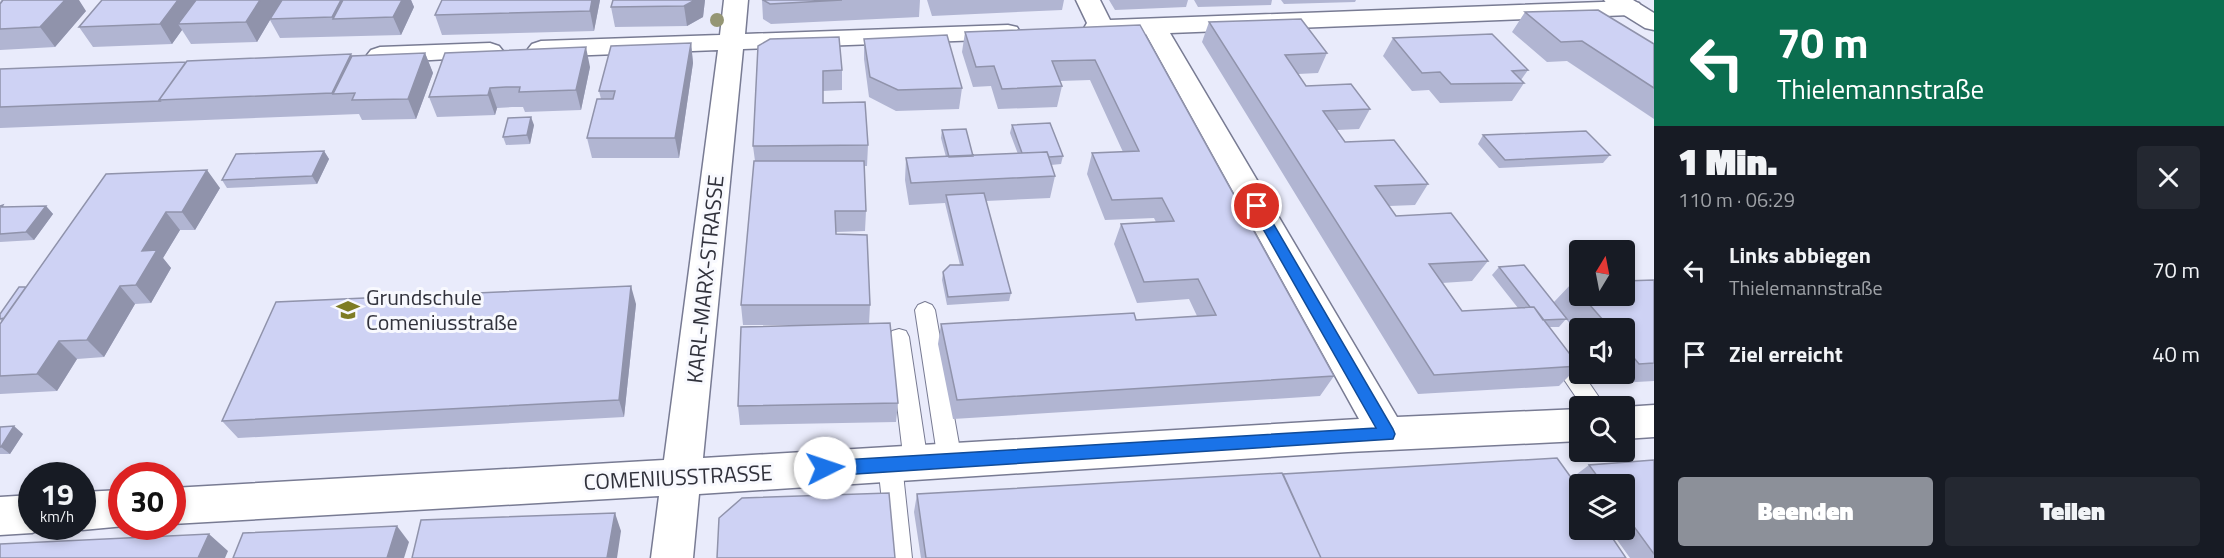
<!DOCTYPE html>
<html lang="de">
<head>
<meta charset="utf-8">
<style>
	body { margin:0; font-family:"Titillium Web",sans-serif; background:#242831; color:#f1f3f6; height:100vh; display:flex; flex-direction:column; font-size:22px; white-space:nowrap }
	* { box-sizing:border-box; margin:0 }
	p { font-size:20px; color:#9ea1a6 }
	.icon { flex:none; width:33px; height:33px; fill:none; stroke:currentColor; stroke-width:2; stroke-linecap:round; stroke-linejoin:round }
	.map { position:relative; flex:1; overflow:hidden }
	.sheet { display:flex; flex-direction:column; background:#171b24; width:570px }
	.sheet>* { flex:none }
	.guide { background:#0b6e4f; color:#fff; overflow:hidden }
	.needle { width:39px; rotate:10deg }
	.tools { position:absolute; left:1569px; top:240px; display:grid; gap:12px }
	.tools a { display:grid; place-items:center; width:66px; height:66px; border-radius:6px; background:#171b24; box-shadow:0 3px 9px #0003; font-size:30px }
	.speed { position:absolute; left:18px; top:462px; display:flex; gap:12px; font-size:30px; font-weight:700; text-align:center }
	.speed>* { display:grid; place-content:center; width:78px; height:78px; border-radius:50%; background:#171b24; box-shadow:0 3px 9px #0003; line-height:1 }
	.speed small { font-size:15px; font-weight:400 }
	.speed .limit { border:9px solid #d22; background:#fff; color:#111 }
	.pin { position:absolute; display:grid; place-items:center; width:51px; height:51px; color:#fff; margin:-26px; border:3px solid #fff; border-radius:50%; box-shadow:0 2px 6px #0007 }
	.me { position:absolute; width:66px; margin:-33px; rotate:86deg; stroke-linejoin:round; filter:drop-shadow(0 0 4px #0008) }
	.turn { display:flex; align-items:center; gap:21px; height:126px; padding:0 24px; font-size:27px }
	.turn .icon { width:78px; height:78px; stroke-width:2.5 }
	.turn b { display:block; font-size:42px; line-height:51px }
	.round { display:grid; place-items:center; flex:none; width:63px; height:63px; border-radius:6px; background:#242831 }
	.headline { display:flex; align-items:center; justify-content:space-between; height:102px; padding:0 24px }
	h1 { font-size:36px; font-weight:800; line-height:45px }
	.action { display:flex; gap:12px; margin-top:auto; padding:12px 24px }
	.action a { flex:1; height:69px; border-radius:6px; background:#8c9099; color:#fff; font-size:24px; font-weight:800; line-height:69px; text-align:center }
	.action a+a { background:#242831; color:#f1f3f6 }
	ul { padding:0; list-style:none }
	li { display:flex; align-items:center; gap:18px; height:84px; padding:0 24px }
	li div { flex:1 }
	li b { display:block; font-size:22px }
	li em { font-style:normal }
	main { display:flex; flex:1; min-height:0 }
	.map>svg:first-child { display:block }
</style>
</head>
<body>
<main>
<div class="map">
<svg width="1654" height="558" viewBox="0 0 1654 558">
	<rect width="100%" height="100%" fill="#e9ebfb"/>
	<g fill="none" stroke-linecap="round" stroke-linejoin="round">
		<g stroke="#787b93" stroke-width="2">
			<path id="lane" d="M925,302L932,305L935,310L962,461L958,468L950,471L942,468L938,461L915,310L918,305Z
				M899,329L906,331L909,337L928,463L924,470L916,473L908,470L904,463L889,337L892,331Z
				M1556,345L1563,347L1580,369V374H1583L1605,406H1582L1546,353L1549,347Z
				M890,454L898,457L902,464L912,558H888L878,464L882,457Z"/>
		</g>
		<g stroke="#787b93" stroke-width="3">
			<path id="street" d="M724,0H748L745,34L1008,25L1017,27L1020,32L1017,37L1008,39L743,49L703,458L1359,419L1146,34L1096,35L1087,33L1084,28L1087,23L1076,0H1100L1110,20L1630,1L1639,3L1642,8L1639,13L1630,15L1170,33L1397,417L1580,409V441L1348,452L699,494L693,558H651L659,496L172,524V488L664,460L718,50L541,57L532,54L528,49L532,44L541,41L720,35Z
				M490,43L499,46L503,51L499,56L380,63L371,60L367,55L371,50L380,47Z
				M1654,405V437L1624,439V407Z
				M122,490V526H125L82,530L74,526H82V492Z
				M32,495V526L46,527L32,533L0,535V497Z"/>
		</g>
		<g stroke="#787b93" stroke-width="3">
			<path id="secondary" d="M1604,0H1633L1654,13V30L1645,28L1608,5Z"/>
		</g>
		<use href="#lane" fill="#fff" fill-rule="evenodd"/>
		<use href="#street" fill="#fff" fill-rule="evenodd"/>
		<use href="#secondary" fill="#fff" fill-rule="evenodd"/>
	</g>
	<circle fill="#959674" cx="717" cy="20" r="7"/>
	<path fill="#b1b5d2" d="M0,0L86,11L55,47L0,50V1L1,2L3,0Z
		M102,0H411L414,7L401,35L280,38L270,20L257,42L191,44L182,30L172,44L93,47L79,27Z
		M600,0L594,31L442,35L435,15Z
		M705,0L703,17L687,26L615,27L611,7Z
		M762,0H920L919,17L771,24L763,19Z
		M927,0H1064L1062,10L932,16Z
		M1109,0H1188L1186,7L1115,10Z
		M1194,0H1272L1271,5L1198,7Z
		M1281,0H1356L1355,2L1284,4Z
		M1525,12L1654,44V119L1567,61L1547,62L1512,32Z
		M1209,22L1327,53L1318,73L1298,74L1306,86L1370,109L1359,129L1337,130L1345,142L1428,184L1415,205L1389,206L1396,216L1488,261L1472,281L1442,283L1462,311L1518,308L1492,275L1499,267L1554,302L1572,283H1580V296H1624L1654,280V381L1618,383L1610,374H1624V328H1580V336L1566,319L1559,327H1549L1579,366L1559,386L1418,394L1202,42Z
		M1140,25L1334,376L1320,396L953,419L938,344L941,324L1136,320L1197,316L1189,299L1137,303L1114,244L1121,224L1156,222L1154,218L1105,220L1087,174L1092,153L1123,152L1090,80L1060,81L1062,86L1057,107L998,109L991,86L973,87L962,52L965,32Z
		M1393,38L1528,70L1521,80L1524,83L1512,101L1440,103L1429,90L1412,91L1383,56Z
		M864,39L962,88L959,109L896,111L869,97L864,59Z
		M691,43L693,63L679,158H592L587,138L601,99L599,91Z
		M758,46L842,70V90L823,91V103L868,145L867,166H864L866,211L865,231L836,232V234L870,305L869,324L898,403L896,422L740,425L738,406L827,325H743L741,305L755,161L753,146Z
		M425,53L433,73L416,119L362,120L359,114L0,128V69Z
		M590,67L581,110L525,112L523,107H512L497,108L495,115L437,117L429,97Z
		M534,125L530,144L506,145L503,137Z
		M1012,125L1063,156L1061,164L1051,165L1055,176L1050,198L986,201L1011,293L1009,301L947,305L942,280L943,272L960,265L945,203L909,205L905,180L906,158L946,157L941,138L942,130L973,156L1018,154L1010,133Z
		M1483,135L1610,155L1603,163L1499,168L1478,144Z
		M324,151L329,159L317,184L227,188L222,180Z
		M106,174L220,188L195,230H180L163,258L171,268L151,303L135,304L104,357L77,359L57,391L0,394V324L1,323L0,314L26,287Z
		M0,206L5,207L46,206L53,214L34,240L0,242Z
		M636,304L624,417L238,438L222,421Z
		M0,427L23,434L10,454H0Z
		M1654,460V558H1630L1610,530H1624V484H1580V487L1573,477L1589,465Z
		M1283,474L1626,558H921L914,512L917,494Z"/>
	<path fill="#9093ab" d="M65,0H79L86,11L55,47L40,27Z
		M178,0H200L178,24L182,30L172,44L160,24Z
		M260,0H283L270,19V20L257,42L246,22Z
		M341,0H352L333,19L332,17Z
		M401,0H411L414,7L401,35L393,17Z
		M592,0H600L594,31L590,11Z
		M695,0H705L703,17L687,26L684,6Z
		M691,43L693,63L679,158L675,138Z
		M586,47L590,67L581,110L576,90Z
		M425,53L433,73L416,119L408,99Z
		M351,54L361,76L333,94L332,93Z
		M490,88L497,108L495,115L488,95Z
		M531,117L534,125L530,144L527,135Z
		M324,151L329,159L317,184L312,176Z
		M207,170L220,188L195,230L182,212Z
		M46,206L53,214L34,240L26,232Z
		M166,212L180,230L163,258L171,268L151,303L136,285L142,251Z
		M120,286L135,304L104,357L87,340Z
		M631,286L636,304L624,417L619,400Z
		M59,341L77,359L57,391L37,374Z
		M14,426L23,434L10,454L1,447Z
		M615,513L621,531L617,558H607Z
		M397,526L409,542L404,558H387Z
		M209,534L228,551L225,558H198Z"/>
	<path fill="#ced2f4" stroke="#9093ab" stroke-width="1.5" d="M3,0H65L40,27L0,29V4Z
		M102,0H178L160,24L79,27Z
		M196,0H260L246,22L178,24Z
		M282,0H341L332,17L270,19Z
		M343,0H402L393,17L333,19Z
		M442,0H592L590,11L435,15Z
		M613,0H695L684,6L611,7Z
		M763,0H842L770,4Z
		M1598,10L1654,44V88L1582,41L1561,42L1525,12Z
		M1301,19L1327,53L1285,55L1306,86L1351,84L1370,109L1323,111L1345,142L1394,140L1428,184L1375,186L1396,216L1451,213L1488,261L1429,264L1462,311L1534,307L1579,366L1434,375L1209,22Z
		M1140,25L1334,376L957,400L941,324L1134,313L1136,320L1216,315L1198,279L1144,282L1121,224L1174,221L1162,198L1112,200L1092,153L1139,151L1095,60L1052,61L1062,86L1002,89L994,66L976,67L965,32Z
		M1492,34L1528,70L1512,71L1524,83L1451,84L1440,72L1422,73L1393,38Z
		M947,35L962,88L898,90L870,77L864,39Z
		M839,37L842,70L823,71V103L865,102L868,145L753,146L758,46L770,39Z
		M691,43L675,138H587L597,99H613L615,91H599L611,46Z
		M586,47L576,90L519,92L520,87H506L490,88L488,95L429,97L445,53Z
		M425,53L408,99L352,100L355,93L333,94L352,56Z
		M351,54L332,93L159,100L187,61Z
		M186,62L159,100L160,101L0,107V69Z
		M531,117L527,135L503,137L508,118Z
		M1050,123L1063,156L1049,157L1047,152L1022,153L1012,125Z
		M966,129L973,156L949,157L942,130Z
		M1586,131L1610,155L1505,160L1483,135Z
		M324,151L312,176L222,180L236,154Z
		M1047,152L1055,176L911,183L906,158Z
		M754,161H864L866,211H835L836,234L867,235L870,305H741Z
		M207,170L182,212H166L142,251L157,250L136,285L120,286L87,340L59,341L37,374L0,376V324L106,174Z
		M984,193L1011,293L948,297L943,272L950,265H963L946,195Z
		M3,205L2,207L46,206L26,232L0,234V206Z
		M1524,265L1567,319L1543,320L1534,307H1530L1499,267Z
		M1654,280V363L1639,364L1624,346V328H1610L1582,296H1624V281Z
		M1572,283H1580V293Z
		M631,286L619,400L222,421L276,302Z
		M19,287H26L4,318L0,319V314Z
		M890,323L898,403L738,406L741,327Z
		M14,426L1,447H0V427Z
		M1557,458L1580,490V530H1607L1626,558H1321L1283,474Z
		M1654,460V554L1624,513V484H1603L1589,465Z
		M1282,473L1321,558H926L917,494Z
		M889,493L895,558H717L719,518L742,498Z
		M615,513L607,558H412L421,520Z
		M397,526L387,558H233L243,533Z
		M209,534L198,558H0V544Z"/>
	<path fill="#1a73e8" stroke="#114b97" stroke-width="1.5" d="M1257,201L1263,206L1393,429L1395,434L1393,439L825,476L819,474L817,468L819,463L825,461L1376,428L1250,206Z"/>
	<defs>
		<g id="school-bare" transform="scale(1.8)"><path d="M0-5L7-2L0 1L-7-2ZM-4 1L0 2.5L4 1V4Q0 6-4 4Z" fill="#7e7c24" stroke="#f8f9fe" stroke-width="2.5" paint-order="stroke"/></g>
	</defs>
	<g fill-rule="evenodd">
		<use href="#school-bare" x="348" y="310"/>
	</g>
	<g text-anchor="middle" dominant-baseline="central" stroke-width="6" stroke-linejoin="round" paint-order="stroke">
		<g font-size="22" fill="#31323c" stroke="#f8f9fe">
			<text transform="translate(705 279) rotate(-84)">KARL-MARX-STRASSE</text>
			<text transform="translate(678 477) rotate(-3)">COMENIUSSTRASSE</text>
		</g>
		<g font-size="22" fill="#31323c" stroke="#f8f9fe" text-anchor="start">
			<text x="366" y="297">Grundschule<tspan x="366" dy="25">Comeniusstraße</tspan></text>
		</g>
	</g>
</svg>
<div class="tools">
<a><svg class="needle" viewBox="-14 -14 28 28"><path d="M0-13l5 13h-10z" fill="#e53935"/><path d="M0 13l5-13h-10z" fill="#9ea1a6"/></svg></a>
<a><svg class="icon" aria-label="sound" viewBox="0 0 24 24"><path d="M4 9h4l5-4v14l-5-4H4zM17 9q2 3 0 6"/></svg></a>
<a><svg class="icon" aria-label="search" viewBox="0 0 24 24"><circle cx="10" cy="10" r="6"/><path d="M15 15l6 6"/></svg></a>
<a><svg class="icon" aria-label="layers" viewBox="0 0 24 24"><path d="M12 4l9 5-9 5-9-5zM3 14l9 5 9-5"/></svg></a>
</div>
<div class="speed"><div>19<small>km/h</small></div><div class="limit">30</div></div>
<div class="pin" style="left:1257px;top:206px;background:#d93025"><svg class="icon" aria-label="arrive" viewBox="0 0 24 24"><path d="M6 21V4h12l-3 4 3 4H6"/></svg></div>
<svg class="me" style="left:825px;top:468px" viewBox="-20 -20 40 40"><circle r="19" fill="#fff"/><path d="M0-13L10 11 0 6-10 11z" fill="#1a73e8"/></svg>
</div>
<section class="sheet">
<div class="guide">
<div class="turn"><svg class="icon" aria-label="left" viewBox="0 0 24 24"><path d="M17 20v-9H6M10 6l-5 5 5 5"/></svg><div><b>70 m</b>Thielemannstraße</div></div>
</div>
<div class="headline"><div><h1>1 Min.</h1><p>110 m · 06:29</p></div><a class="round"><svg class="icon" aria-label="close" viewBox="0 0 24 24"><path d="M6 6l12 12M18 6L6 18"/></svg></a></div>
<ul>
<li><svg class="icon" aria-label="left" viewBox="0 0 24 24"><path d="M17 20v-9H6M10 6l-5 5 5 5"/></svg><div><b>Links abbiegen</b><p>Thielemannstraße</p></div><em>70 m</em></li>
<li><svg class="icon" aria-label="arrive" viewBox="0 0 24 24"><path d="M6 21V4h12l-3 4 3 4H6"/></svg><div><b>Ziel erreicht</b></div><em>40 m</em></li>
</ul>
<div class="action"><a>Beenden</a><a>Teilen</a></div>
</section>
</main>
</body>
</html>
